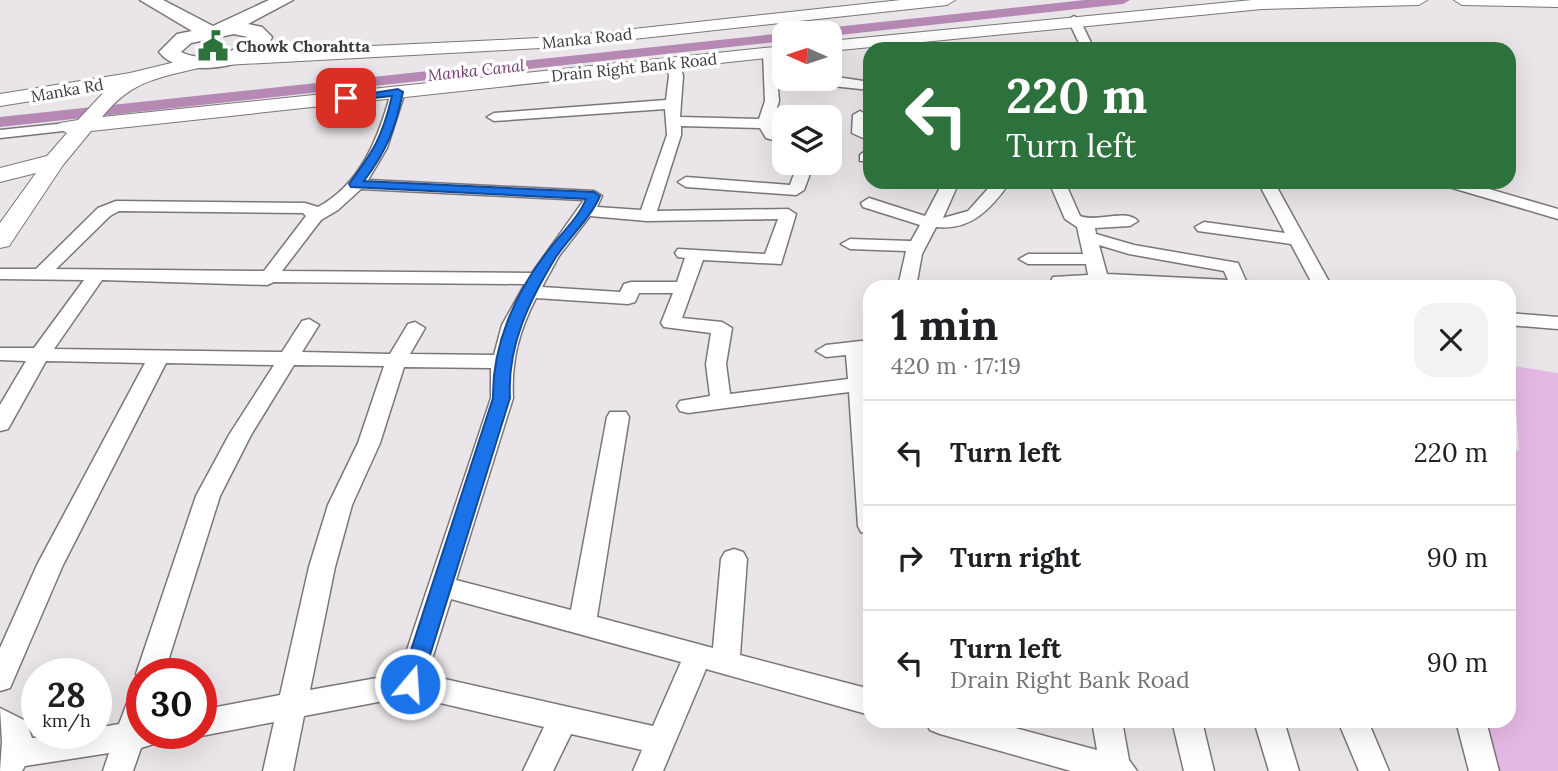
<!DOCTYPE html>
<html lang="en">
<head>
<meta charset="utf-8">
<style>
	body { margin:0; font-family:Lora,serif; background:#f2f2f2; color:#202124; height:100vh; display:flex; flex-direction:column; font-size:26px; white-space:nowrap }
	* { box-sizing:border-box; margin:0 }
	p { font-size:23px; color:#757577 }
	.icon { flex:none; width:38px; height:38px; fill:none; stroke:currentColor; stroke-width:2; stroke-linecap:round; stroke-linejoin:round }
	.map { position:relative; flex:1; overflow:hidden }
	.sheet { position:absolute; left:863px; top:280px; width:653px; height:448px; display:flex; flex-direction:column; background:#fff; border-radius:21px; box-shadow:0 7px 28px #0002 }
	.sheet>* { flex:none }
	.top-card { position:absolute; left:863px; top:42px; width:653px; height:147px; border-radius:21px; box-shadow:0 7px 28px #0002; background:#2d713c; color:#fff; overflow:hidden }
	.needle { width:46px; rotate:273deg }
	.controls { position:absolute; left:772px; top:21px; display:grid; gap:14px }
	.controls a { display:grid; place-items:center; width:70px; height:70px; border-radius:14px; background:#fff; box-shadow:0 7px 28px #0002; font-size:35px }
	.speed { position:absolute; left:21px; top:658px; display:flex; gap:14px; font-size:35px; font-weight:700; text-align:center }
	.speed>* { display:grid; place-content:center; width:91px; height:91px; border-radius:50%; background:#fff; box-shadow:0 7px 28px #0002; line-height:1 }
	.speed small { font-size:18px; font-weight:400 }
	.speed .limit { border:10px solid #d22; background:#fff; color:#111 }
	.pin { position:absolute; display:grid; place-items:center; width:60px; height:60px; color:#fff; margin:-30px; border-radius:14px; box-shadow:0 4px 10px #0006 }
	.me { position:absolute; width:77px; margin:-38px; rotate:18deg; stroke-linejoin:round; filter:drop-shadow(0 0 5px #0008) }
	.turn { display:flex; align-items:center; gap:24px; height:147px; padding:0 28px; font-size:32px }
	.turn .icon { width:91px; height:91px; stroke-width:2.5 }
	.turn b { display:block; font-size:49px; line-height:60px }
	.round { display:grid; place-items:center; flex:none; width:74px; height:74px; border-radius:21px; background:#f2f2f2 }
	.headline { display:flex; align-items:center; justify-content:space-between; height:119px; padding:0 28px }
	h1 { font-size:42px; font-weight:700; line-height:52px }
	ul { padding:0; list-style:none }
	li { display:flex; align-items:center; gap:21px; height:105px; padding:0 28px; border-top:2px solid #e0e0e0 }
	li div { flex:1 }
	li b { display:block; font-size:26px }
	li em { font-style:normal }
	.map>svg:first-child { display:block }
</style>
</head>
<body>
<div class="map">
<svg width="1558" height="771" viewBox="0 0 1558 771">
	<rect width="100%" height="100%" fill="#eae5e9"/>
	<path fill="#e6b9e4" d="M1513,366L1558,373V771H1494L1482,721H1508L1509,449L1519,451Z"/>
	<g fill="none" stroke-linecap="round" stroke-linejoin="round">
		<path fill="#b688b4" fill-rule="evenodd" d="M1085,0H1130L1123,4L830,36V33H809L816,29Z
			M784,33V41L0,127V117Z"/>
		<g stroke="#7a7679" stroke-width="3">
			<path id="street" d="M1074,16L1080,20L1094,49H1082L1068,20Z
				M769,49L775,53L779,101L772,124L777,132L784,134V143L766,138L760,128L681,126V135L657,211L788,209L796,214L781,264L703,260L682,318L722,322L732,328L726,364L730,394L848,379L846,355L826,357L816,351L826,345L870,340V352H867L870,388V535L861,532L858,526L849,392L688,413L680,411L677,406L680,401L710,396L706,364L711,333L664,327L661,323L673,293H639L635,302L628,304L536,298C519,331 511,361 513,398L456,580L571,610L607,417L610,412H626L629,417L597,617L713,648L721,559L725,552L734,549L743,552L747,559L740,655L870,689V715L706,669L663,771H633L642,750L571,734L553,771H523L544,727L410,696L304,716L293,771H263L274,722L201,736L193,733H201V710L280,695L309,567L328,505L358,443L384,366L294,365L251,435L220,496L164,674H142V683L136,674L196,496L229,435L274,365L166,363L63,565L10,688L0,691V648L37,565L145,363L46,361L8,429L0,431V405L26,361L0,360V348H34L84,280L0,279V269H36L98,208L116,201L305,203L318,207C361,184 379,137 391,92L398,88L405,92L387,148L368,180L594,191L602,196L597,207L641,210L667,135L665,109L494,121L487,117L494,113L666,100L669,76L666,63L673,59L680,63L683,76L680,117L759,119L765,101L763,53ZM361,189L584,200L532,273L282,271L321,220L338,210ZM119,211L303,213L306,216L264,271L56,269L110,216ZM590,216L647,221L778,219L765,254L678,249L675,253L678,257L685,258L677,282H631L624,284L620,292L542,287L559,256ZM102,280L267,285L274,282L525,284L502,325L494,355L410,354L425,328L415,322L408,324L390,354L302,352L319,325L309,319L302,321L282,352L54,349ZM404,367L491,368V398L399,674L310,690L335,567L352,505L380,443ZM451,599L681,662L653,726L427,675Z
				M830,76L870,82V90L823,85L819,79H830Z
				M860,111L867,115L870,141L852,133L853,115Z
				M67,123L74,127L72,130L0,138V130Z
				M870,147V161H860V155Z
				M798,163H814L804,190L796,195L686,187L678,182L686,177L790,185Z
				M943,182H959L943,218L968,211L994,182H1010C991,209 971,231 936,227L922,254L916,287H898L906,251L850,249L841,244L850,239L911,241L920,225L863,207L861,203L869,198L925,216Z
				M1049,182H1065L1080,216C1097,223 1125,208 1138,221L1130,226L1095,228L1096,234L1134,245L1238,263L1246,281L1261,283L1263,287L1053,285L1051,281L1053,277L1088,275L1086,264H1028L1019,259L1028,254H1083L1077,227L1065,219ZM1099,245L1129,254L1224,271L1228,280L1107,274Z
				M1258,182H1274L1332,287H1314L1291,244L1198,231L1195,227L1204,222L1285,233Z
				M1440,182H1465L1558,209V219L1442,185Z
				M1508,313L1558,317V329L1508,325Z
				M142,686V733H165L160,742L141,748L133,771H103L109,753L25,766L22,771H0L2,742L0,708L26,721L32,738L96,733V728L119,724L132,690Z
				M925,721H989L1097,750L1092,721H1122L1129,760L1137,771H1071L940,734L930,730Z
				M1172,721H1202L1214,771H1184Z
				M1254,721H1284L1299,771H1269Z
				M1338,721H1368L1389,771H1359Z
				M1456,721H1486L1499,771H1469Z"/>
		</g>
		<g stroke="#7a7679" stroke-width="2">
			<path id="secondary" d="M901,0H955L947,5L560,47L225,65L216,59L225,53L560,37Z
				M1252,0H1427L1419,5L1262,9L830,51V41Z
				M1454,0H1558V7L1462,5Z
				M784,46V56L91,131L63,165L9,246L0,248V223L36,173L0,182V168L47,156L67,133L57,127L60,123L78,120L107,89L0,106V94L130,73L200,56L209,62L207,66C160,78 134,78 102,117Z"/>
		</g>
		<g stroke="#7a7679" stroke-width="3">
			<path id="primary" d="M140,0H163L213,26L269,0H293L248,24L262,27L272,37C261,69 179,80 159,52L177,34L192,31ZM234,34L252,38C236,53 201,63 181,52L191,43Z"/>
		</g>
		<use href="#street" fill="#fff" fill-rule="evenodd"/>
		<use href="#secondary" fill="#fff" fill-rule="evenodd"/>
		<use href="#primary" fill="#fff" fill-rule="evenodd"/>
	</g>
	<path fill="#1a73e8" stroke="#114b97" stroke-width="2" d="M398,89L403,92C395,130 387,150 364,181L594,192L600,196C590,219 570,236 556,257C529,301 507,346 510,398L421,684L418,691L410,694L403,691L400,684L493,398C492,346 515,293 547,252C560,234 578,219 586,199L351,187L349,184C374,150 382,138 392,96L346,101L341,98Z"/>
	<defs>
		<g id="civic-bare" transform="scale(2.415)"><path d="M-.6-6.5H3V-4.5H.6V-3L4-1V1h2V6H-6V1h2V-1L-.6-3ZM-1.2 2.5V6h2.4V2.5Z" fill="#2d713c" stroke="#fff" stroke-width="2.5" paint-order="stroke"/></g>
	</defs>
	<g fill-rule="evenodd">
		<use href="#civic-bare" x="213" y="46"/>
	</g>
	<g text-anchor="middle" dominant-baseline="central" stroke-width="7" stroke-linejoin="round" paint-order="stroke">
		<g font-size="16" fill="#3c3a3c" stroke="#fff">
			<text transform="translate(587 38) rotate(-6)">Manka Road</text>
			<text transform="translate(634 67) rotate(-6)">Drain Right Bank Road</text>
			<text transform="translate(67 90) rotate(-10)">Manka Rd</text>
		</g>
		<g font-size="16" font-weight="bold" fill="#3c3a3c" stroke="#fff" text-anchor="start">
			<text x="236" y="46">Chowk Chorahtta</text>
		</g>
		<g font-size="16" font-style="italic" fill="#733972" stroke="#fff">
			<text transform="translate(476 70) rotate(-6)">Manka Canal</text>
		</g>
	</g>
</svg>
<div class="controls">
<a><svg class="needle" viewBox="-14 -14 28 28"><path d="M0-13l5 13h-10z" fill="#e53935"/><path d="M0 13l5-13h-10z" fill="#757577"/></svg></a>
<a><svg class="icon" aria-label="layers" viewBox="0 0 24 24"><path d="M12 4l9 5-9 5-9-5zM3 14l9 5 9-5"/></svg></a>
</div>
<div class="speed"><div>28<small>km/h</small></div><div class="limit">30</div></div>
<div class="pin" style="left:346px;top:98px;background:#d93025"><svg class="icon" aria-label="arrive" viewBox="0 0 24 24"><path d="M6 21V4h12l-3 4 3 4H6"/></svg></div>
<svg class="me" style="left:410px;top:684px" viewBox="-20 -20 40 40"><circle r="17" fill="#1a73e8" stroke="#fff" stroke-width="3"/><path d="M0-11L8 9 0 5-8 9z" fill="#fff"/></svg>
<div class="top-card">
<div class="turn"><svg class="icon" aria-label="left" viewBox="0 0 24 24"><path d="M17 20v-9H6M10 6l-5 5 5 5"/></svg><div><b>220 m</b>Turn left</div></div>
</div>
<section class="sheet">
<div class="headline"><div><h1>1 min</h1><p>420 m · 17:19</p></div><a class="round"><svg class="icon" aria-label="close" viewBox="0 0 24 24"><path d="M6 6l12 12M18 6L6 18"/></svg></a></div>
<ul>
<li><svg class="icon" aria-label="left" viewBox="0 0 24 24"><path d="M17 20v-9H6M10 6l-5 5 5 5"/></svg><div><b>Turn left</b></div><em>220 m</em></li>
<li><svg class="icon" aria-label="right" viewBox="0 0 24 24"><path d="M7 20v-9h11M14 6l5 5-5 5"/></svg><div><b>Turn right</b></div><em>90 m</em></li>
<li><svg class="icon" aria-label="left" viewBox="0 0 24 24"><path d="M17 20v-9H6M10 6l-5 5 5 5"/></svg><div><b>Turn left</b><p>Drain Right Bank Road</p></div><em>90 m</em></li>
</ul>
</section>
</div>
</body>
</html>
